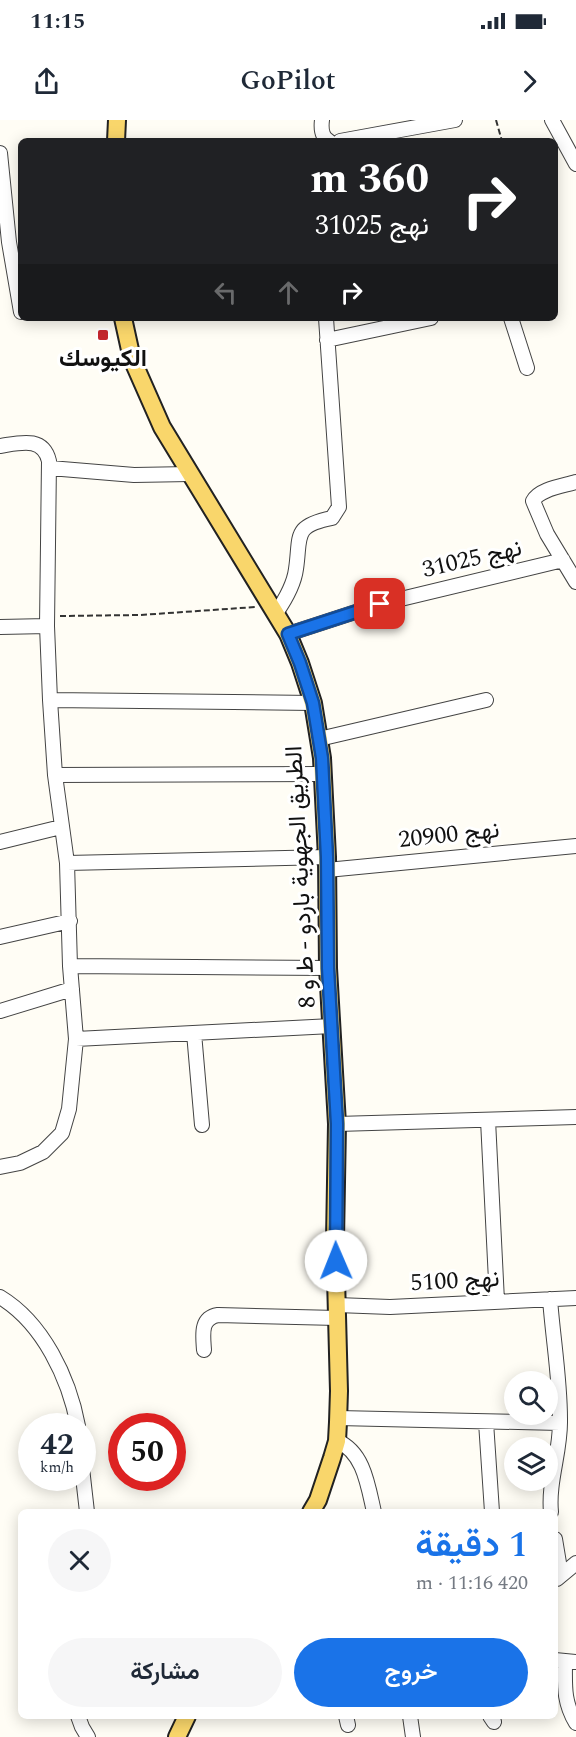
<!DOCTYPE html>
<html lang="ar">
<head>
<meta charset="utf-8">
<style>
	body { margin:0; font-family:Spectral,Vazirmatn,serif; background:#f6f6f7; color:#1f2937; direction:rtl; height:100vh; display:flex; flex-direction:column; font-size:22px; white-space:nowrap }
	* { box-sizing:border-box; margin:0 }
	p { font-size:20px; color:#747a83 }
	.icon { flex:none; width:33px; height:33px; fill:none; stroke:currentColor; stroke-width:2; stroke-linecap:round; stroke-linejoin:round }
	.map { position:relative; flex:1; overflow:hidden; direction:ltr }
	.details { position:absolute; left:18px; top:1389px; width:540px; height:210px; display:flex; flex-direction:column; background:#fff; border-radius:9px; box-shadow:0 3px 15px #0003; direction:rtl }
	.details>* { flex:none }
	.banner { position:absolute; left:18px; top:18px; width:540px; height:183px; border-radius:9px; box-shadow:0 3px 15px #0003; direction:rtl; background:#202124; color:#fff; overflow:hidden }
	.buttons { position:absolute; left:504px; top:1251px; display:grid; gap:12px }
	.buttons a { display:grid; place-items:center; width:54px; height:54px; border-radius:50%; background:#fff; box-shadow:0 3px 15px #0003; font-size:30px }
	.speed { position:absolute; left:18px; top:1293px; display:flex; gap:12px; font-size:30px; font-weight:700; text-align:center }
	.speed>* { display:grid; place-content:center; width:78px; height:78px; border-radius:50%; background:#fff; box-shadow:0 3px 15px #0003; line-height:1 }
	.speed small { font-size:15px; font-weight:400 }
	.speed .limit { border:9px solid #d22; background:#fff; color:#111 }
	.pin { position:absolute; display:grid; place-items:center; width:51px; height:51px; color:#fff; margin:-26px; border-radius:12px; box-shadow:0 3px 9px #0006 }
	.me { position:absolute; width:66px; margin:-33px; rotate:359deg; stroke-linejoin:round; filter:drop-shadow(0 0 4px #0008) }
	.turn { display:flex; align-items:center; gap:21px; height:126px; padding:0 30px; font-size:27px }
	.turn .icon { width:78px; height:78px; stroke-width:2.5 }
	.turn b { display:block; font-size:42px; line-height:51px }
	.lanes { display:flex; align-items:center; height:57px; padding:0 30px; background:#0003; justify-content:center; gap:30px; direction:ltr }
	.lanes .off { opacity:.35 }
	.round { display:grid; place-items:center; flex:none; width:63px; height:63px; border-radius:32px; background:#f6f6f7 }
	.headline { display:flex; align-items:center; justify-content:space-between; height:102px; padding:0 30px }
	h1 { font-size:36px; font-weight:600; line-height:45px; color:#1a73e8 }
	.action { display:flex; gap:12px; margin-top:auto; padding:12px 30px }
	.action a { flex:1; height:69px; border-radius:36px; background:#1a73e8; color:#fff; font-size:24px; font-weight:600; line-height:69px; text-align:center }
	.action a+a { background:#f6f6f7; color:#1f2937 }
	.status { display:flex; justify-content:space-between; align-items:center; height:42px; padding:0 30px; background:#fff; direction:ltr }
	.status svg { height:16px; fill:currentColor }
	header { display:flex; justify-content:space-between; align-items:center; height:78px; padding:0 30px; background:#fff; font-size:27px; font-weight:600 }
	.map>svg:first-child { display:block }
</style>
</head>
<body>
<div class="status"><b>11:15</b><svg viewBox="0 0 49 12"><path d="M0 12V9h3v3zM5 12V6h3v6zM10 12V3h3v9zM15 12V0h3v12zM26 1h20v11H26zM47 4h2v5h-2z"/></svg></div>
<header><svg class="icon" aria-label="forward" viewBox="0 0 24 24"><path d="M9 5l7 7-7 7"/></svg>GoPilot<svg class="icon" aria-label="share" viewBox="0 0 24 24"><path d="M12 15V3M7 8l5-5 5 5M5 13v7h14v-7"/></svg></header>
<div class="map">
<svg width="576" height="1617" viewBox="0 0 576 1617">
	<rect width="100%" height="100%" fill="#fffdf5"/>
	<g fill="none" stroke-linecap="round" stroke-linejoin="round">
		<g stroke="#444" stroke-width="16">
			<path id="minor" d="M322,0C321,8 321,17 329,21
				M552,0L576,44
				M340,21L455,0
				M0,33L9,122L21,192
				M511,198L527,248
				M327,220L431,198
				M0,326C20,323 43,316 49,341L47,506L50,580L55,655L67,743L70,846L76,919L69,989L62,1013L43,1032L20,1043L0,1047
				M50,348L134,355L190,354
				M576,362C563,366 539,369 533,381L547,414L576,462
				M276,493C285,480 294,465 296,449C301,416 292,406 332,398L339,387L326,198
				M0,507L47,506
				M288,514L380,484L563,440
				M50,580L313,583
				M319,619L486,580
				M55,655L322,654
				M0,722L61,707
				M67,743L327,737
				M327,750L576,726
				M0,817L70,801
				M70,846L328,848
				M0,891L72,869
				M194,913L202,1005
				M76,919L332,906
				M488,1000L497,1181
				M337,1004L576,997
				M0,1177C43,1203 69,1258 78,1306
				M550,1179C553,1219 560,1259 560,1299C561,1331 548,1361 551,1392
				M337,1185L390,1187L576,1178
				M204,1230C203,1215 200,1198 218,1195L337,1198
				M338,1298L560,1303
				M486,1302L492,1392
				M337,1321C364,1332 368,1366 374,1392
				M82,1348L87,1392
				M555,1419L561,1455
				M557,1459L576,1443
				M555,1540L576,1542
				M565,1541C565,1565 563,1581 576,1603
				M78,1596L82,1607L88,1617
				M346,1596L348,1605
				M410,1596L413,1617
				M490,1596L494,1602"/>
		</g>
		<g stroke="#222" stroke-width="20">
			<path id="major" d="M116,21L117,0
				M123,198L132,239L162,307L288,514L300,543L313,583L322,638L327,737L328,848L337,1004L335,1120L339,1271L338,1302L337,1321L332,1338L318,1380L311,1392
				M177,1617L187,1596"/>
		</g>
		<path stroke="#333" stroke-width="2" stroke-dasharray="6 3" stroke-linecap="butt" d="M496,0L502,21
			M60,496L140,495L255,487"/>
		<use href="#minor" stroke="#fff" stroke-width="14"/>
		<use href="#major" stroke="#f9d66b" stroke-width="16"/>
	</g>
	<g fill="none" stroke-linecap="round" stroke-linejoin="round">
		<g stroke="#114b97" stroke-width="15">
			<path id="route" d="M336,1141L337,1004L328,848L327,737L322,638L313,583L300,543L288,514L380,484"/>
		</g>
		<use href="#route" stroke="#1a73e8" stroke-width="10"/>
	</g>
	<rect fill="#c4262e" stroke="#fff" stroke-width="2" x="97" y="209" width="12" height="12" rx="3"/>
	<g text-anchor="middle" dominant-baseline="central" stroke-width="6" stroke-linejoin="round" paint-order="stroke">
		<g font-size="24" font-weight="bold" fill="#111" stroke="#fff">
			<text x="103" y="239">الكيوسك</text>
		</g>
		<g font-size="24" fill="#111" stroke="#fff">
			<text transform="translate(472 439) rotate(-13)">نهج 31025</text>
			<text transform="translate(449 715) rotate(-6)">نهج 20900</text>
			<text transform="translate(301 757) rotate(-93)">الطريق الجهوية باردو - ط و 8</text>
			<text transform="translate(455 1161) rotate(-3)">نهج 5100</text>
		</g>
	</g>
</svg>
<div class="buttons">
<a><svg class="icon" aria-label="search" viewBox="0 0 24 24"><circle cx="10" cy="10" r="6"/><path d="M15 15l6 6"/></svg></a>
<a><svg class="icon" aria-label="layers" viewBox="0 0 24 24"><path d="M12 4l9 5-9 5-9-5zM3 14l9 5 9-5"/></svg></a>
</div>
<div class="speed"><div>42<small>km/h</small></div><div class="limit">50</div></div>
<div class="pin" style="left:380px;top:484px;background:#d93025"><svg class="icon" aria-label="arrive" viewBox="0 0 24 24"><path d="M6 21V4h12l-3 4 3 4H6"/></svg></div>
<svg class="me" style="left:336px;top:1141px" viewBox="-20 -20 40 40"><circle r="19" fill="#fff"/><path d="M0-13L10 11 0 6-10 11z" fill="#1a73e8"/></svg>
<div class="banner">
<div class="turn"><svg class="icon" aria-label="right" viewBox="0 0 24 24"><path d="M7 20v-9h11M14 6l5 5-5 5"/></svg><div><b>360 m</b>نهج 31025</div></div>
<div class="lanes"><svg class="icon off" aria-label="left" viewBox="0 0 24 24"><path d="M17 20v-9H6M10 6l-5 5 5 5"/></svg><svg class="icon off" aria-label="ahead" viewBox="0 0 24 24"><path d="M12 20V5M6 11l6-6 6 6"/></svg><svg class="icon" aria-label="right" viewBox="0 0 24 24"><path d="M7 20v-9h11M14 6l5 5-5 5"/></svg></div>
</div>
<section class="details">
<div class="headline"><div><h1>1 دقيقة</h1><p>420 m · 11:16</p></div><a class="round"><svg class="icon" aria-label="close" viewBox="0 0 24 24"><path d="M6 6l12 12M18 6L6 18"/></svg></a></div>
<div class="action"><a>خروج</a><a>مشاركة</a></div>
</section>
</div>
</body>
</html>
